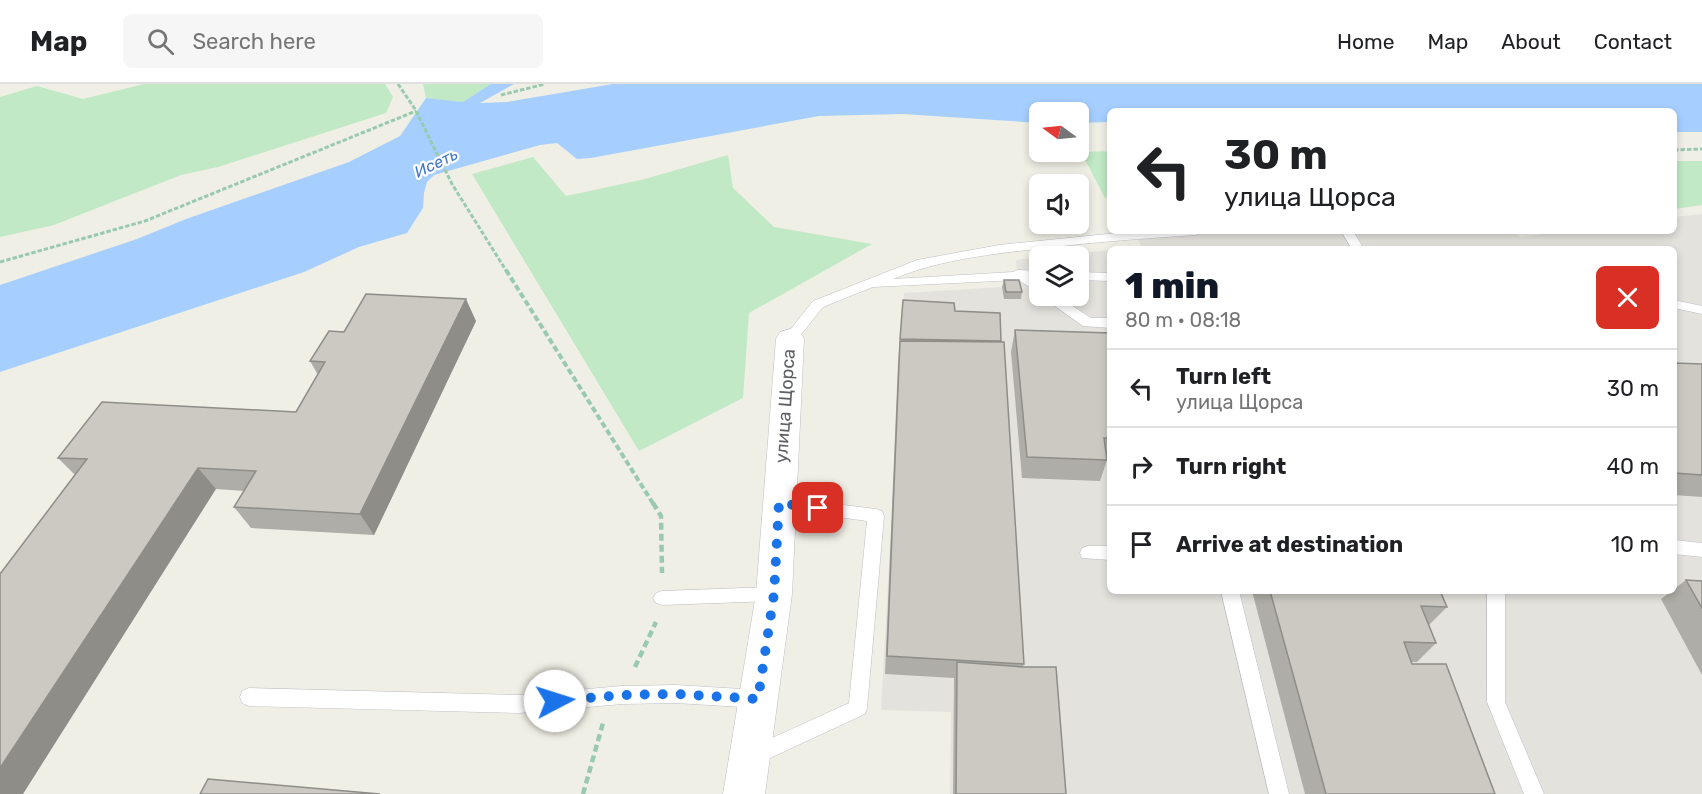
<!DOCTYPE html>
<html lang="en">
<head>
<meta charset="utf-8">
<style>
	body { margin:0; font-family:Rubik,sans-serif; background:#f6f6f6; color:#202124; height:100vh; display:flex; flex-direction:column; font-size:22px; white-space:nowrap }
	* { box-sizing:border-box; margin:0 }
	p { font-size:20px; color:#757577 }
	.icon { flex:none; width:33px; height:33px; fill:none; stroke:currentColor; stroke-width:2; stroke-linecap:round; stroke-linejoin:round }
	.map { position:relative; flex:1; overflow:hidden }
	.panel { position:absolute; left:1107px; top:162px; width:570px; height:348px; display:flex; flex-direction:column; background:#fff; border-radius:9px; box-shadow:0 3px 9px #0003 }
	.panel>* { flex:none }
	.banner { position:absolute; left:1107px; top:24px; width:570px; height:126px; border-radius:9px; box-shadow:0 3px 9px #0003; background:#fff; color:#202124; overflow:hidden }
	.needle { width:39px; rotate:285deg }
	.fabs { position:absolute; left:1029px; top:18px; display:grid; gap:12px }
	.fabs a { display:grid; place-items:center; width:60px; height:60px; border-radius:9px; background:#fff; box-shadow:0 3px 9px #0003; font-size:30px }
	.pin { position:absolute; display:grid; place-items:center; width:51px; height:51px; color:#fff; margin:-26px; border-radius:12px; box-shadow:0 3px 9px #0006 }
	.me { position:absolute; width:66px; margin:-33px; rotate:85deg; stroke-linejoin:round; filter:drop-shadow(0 0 4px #0008) }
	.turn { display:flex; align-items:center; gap:21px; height:126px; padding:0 18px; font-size:27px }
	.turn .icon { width:78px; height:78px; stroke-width:2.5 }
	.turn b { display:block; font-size:42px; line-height:51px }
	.round { display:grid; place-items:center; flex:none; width:63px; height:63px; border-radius:9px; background:#f6f6f6 }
	.head { display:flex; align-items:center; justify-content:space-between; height:102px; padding:0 18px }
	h1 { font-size:36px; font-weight:800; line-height:45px; color:#111827 }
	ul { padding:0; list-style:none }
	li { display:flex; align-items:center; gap:18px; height:78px; padding:0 18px; border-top:2px solid #e0e0e0 }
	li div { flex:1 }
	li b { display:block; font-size:22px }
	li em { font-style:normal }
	header { display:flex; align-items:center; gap:36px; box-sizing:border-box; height:84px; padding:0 30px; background:#fff; border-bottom:2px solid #e0e0e0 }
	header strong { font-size:28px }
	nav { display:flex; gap:33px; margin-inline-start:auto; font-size:21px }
	.search { width:420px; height:54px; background:#f6f6f6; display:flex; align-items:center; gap:15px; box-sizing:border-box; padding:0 21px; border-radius:9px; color:#757577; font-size:22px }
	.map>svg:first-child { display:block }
</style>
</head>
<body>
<header>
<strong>Map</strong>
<div class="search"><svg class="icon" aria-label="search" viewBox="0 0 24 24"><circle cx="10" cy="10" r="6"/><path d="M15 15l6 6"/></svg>Search here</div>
<nav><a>Home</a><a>Map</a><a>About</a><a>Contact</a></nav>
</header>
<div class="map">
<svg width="1702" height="710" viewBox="0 0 1702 710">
	<rect width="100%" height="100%" fill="#f0efe5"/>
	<path fill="#e4e2dd" d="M1702,130V710H950L951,628L881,626L904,209L1018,202L1016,176L1039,173L1040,212H1078V172H1047L1110,166V507H1674V165H1122L1141,163L1136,147H1513L1520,153L1569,147H1674V133Z"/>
	<path fill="#c1e9c5" d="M144,0H385L393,13L386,29L218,83L181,91L54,141L0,153V13L37,2L83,15Z
		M423,0H498L478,20L426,14Z
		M1110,67V113L1105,114L1081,68Z
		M728,71L733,104L774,143L872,160L749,229L743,314L639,367L472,90L533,73L566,112L645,95Z
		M1674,77H1702V121L1674,125Z"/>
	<path fill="#a6cfff" d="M491,0H514L480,19L507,18L613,0H1702V48H1674V27H1110V38L1079,39L1078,28H1040L1039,39L903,30L819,32L591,74L577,75L557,59L540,61L434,91L427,98L424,109L423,124L407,149L359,163L304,188L0,288V201L137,155L186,135L349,78L400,52L426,14L463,18Z"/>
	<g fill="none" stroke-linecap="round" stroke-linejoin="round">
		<g stroke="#bdbec5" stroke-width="1">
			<path id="service" d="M1137,147H1202L1196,151C1146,154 1095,158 1045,164C993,170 941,175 893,195L1013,188L1018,186L1040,187V195H1035L1040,199V209L1018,196L873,203L823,223L795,258H785L783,255L813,217L917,176L999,161Z
				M1341,147H1353L1364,165H1352Z
				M1078,188L1110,189V197L1078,196Z
				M1041,212H1057L1091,234H1110V244L1083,242Z
				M1674,216L1702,222V230L1674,224Z
				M779,413L876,425L882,427L884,432L867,624L865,630L755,681L748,679L745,672L748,665L849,619L867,437L779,425L773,424L771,419L773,414Z
				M1674,456L1702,459V473L1674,470Z
				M1088,462H1110V476L1082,474L1080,469L1082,464Z
				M774,503L780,505L783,510L780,515L774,517L662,521L656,519L653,514L656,509L662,507Z
				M1221,507H1239L1289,710H1269Z
				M1487,507H1505V618L1544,710H1524L1487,618Z
				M676,601L758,606L765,609L767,615L765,621L758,624L676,619L622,620L519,629L249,622L242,619L240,613L242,607L249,604L519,611L622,602Z"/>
		</g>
		<g stroke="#bdbec5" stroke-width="1">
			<path id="minor" d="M790,245L800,248L804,255L792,510L765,710H723L756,510L776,255L780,248Z"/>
		</g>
		<path stroke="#99caad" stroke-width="3" stroke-dasharray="4.5 2" stroke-linecap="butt" d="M398,0L415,25L452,100L507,188
			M501,11L545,0
			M1674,66L1702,65
			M0,178L145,137L416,27"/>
		<path stroke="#99caad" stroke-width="4" stroke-dasharray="6 3" stroke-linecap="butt" d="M506,186L654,421"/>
		<path stroke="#99caad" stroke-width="4.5" stroke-dasharray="7 4" stroke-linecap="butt" d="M653,419L661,432L662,489
			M635,583L656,538
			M583,710L603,639"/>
		<use href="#service" fill="#fff" fill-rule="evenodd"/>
		<use href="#minor" fill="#fff" fill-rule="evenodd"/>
	</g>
	<path fill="#afada7" d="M1004,196L1022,208L1021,215H1004L1002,203Z
		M903,216L955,227L1000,229L1001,258L1024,580L1023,583L1066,710H953L954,594L885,590L898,279Z
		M476,237L374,451L251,444L234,423L244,407L216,405L75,391L58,374L296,328L318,291L310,277L344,248Z
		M1015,246L1110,249V376H1107L1100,397L1022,394L1011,268Z
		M1674,279L1702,280V413L1674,411Z
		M1686,496L1702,497V591L1661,515L1672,507H1674V505Z
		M1252,507H1440L1447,523L1429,541L1436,559L1417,578H1411L1495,710H1305Z"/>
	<path fill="#8e8d88" d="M466,215L476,237L374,451L360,430Z
		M198,384L216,405L23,710H0V684Z"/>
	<path fill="#cbc9c2" stroke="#8e8d88" stroke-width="1.5" d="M1004,196H1019L1022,208H1006Z
		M366,210L466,215L360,430L234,423L256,387L198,384L0,684V490L87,375L58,374L102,318L296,328L325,278L310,277L329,247L344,248Z
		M903,216L954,219L955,227L1000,229L1001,257L900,255Z
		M1015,246L1110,249V354H1104L1107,376L1027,373Z
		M900,257L1004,258L1024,580L887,572Z
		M1674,279L1702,280V391L1674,389Z
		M1686,496L1702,497V524Z
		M1270,507H1440L1447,523L1421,522L1436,559L1404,558L1412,580H1446L1495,710H1326Z
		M957,578L1023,583H1056L1066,710H956Z
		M208,695L380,710H200Z"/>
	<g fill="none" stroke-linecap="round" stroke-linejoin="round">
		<path stroke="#1a73e8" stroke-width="10" stroke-dasharray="0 18" d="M555,617L622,611L676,610L758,615L774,510L779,419L818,424"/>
	</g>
	<g text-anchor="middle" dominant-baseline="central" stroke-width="4.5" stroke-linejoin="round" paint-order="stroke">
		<g font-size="16" font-style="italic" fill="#4175ca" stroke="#fff">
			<text transform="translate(436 79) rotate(-26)">Исеть</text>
		</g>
		<g font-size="18" fill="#5d6067" stroke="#fff">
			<text transform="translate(785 322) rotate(-86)">улица Щорса</text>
		</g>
	</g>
</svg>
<div class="fabs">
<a><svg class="needle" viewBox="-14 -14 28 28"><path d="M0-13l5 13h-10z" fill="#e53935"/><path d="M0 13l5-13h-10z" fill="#757577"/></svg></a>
<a><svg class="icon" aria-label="sound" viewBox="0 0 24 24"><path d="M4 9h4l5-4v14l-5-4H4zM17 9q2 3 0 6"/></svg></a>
<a><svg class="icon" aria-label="layers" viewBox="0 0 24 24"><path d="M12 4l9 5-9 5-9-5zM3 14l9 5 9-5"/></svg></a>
</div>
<div class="pin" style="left:818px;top:424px;background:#d93025"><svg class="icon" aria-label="arrive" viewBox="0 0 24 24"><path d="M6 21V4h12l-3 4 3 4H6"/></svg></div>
<svg class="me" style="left:555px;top:617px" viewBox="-20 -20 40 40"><circle r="19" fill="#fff"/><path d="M0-13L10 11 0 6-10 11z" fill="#1a73e8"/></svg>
<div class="banner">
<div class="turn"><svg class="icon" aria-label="left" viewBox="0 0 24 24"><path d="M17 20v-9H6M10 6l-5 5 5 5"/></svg><div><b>30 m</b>улица Щорса</div></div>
</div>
<section class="panel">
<div class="head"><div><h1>1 min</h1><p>80 m · 08:18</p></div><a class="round" style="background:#d93025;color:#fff"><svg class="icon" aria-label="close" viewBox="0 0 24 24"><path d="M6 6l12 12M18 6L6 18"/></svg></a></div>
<ul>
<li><svg class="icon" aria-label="left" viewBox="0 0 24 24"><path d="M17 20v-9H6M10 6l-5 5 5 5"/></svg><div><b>Turn left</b><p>улица Щорса</p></div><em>30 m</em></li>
<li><svg class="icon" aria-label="right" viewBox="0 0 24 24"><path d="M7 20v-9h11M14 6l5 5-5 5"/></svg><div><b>Turn right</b></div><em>40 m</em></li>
<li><svg class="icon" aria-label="arrive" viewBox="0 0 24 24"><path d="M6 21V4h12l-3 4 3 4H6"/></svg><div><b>Arrive at destination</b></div><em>10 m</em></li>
</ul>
</section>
</div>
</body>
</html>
